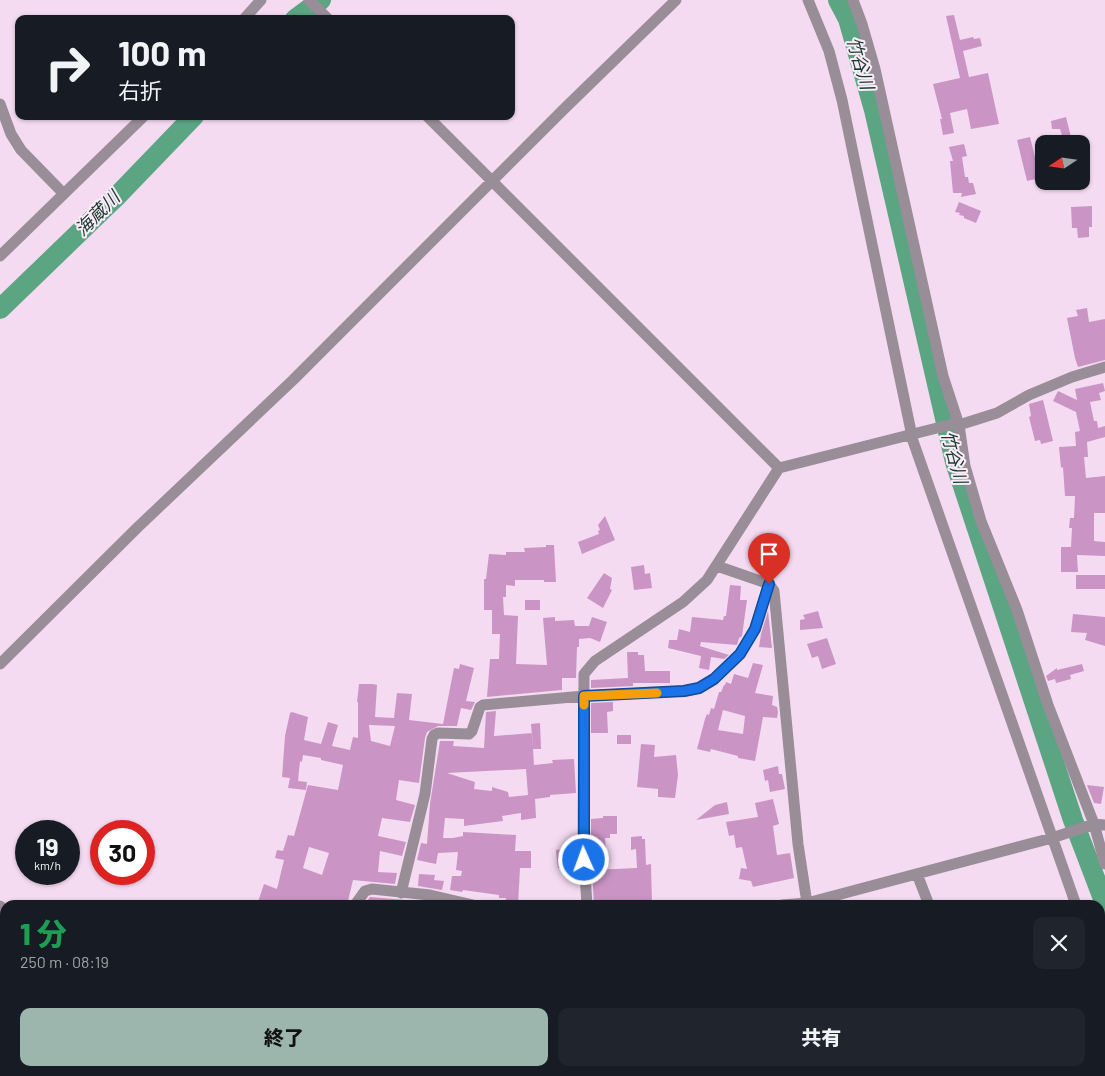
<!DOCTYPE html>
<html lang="ja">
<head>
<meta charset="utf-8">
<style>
	body { margin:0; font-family:Barlow,"Noto Sans JP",sans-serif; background:#20242c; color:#f1f3f6; height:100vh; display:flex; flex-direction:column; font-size:19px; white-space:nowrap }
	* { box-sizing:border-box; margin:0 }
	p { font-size:16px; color:#9ea1a6 }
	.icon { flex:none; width:28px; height:28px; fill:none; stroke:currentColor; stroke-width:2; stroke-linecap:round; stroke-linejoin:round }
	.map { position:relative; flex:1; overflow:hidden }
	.sheet { position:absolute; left:0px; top:900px; width:1105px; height:176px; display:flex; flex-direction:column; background:#171b24; border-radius:15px 15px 0 0; box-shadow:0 1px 4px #0004 }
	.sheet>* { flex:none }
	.top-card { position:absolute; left:15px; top:15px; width:500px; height:105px; border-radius:10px; box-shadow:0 1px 4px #0004; background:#171b24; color:#f1f3f6; overflow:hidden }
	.needle { width:32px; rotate:257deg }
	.buttons { position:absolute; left:1035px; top:135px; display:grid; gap:10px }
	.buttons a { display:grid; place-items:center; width:55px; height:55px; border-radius:10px; background:#171b24; box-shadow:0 1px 4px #0004; font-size:25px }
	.speed { position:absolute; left:15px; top:820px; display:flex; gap:10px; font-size:25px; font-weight:700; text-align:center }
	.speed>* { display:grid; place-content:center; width:65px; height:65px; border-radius:50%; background:#171b24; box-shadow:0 1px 4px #0004; line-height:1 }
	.speed small { font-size:12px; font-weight:400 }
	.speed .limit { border:8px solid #d22; background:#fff; color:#111 }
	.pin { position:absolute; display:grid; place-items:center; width:42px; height:42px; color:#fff; margin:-51px -21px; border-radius:50% 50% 50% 0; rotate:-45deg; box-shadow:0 0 5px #0007 }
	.pin .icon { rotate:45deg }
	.me { position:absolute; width:55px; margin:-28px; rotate:358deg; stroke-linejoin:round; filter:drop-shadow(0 0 4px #0008) }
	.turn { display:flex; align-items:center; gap:18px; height:105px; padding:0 20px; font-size:22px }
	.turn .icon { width:65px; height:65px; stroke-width:2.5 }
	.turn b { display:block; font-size:35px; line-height:42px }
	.round { display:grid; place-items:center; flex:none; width:52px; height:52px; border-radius:10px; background:#20242c }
	.summary { display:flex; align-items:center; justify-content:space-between; height:85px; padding:0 20px }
	h1 { font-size:30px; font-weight:800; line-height:38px; color:#1e9e55 }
	.action { display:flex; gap:10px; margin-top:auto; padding:10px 20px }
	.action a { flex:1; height:58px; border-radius:10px; background:#9cb6ad; color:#111; font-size:20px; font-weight:800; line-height:58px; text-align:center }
	.action a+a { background:#20242c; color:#f1f3f6 }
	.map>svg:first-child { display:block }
</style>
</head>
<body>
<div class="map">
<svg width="1105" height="1076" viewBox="0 0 1105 1076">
	<rect width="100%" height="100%" fill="#f5dbf2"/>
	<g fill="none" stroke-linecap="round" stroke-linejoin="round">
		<path stroke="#5ca583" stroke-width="20" d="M838,0L848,19L874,110L955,462L1073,820L1105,904
			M295,19L321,0
			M0,309L117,196L194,116"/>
	</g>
	<path fill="#ca95c5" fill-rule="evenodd" d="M954,15L960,40L973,37L974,39L980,38L982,46L963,51L969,77L988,73L999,124L971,129L967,109L950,113L954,133L943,135L940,119H942L933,84L960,78L946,16Z
		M1066,117L1072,141L1064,143L1060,129H1052L1051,121Z
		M1030,137L1040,178L1027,181L1017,140Z
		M964,144L967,156L962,157L965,177H968L969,183H973L976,194L961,197L962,193H953L950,161H953L949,147Z
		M959,202L981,211L976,223L964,218V216L959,215L960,213L955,212Z
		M1092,206V227H1089V237L1078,238L1077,228H1072L1071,207Z
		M1087,308L1089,322L1105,319V360L1078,367L1075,358L1067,318L1078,316L1076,310Z
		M1103,383L1105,391L1099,393L1101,400L1090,402L1094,421H1097L1098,428L1105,426V437L1087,442L1088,457H1084L1086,478L1105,476V513H1094V541L1105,542V556L1077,555L1078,572H1061V547H1071L1072,528H1069L1070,518H1074L1075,496H1065L1063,467L1061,468L1059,447L1076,446L1075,432L1080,431L1076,412L1053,401L1058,391L1077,400L1075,389Z
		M1043,400L1053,441L1041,444L1040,440L1035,441L1029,417L1031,416L1029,404Z
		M605,516L615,540L582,554L578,542L599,534L598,531L600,530L598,525Z
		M546,545H554L556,582H544V580H515V586L506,585V597H503L504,615L518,616L516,664L547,665L543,618L555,617V621L574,620L575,626H589L592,617L607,622L600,642L590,638L579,639V647H577L576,678H562V690L487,697L490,659H499L500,634H492V610H484V579H486L489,554L506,555V552H525L524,548L546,547Z
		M644,565L645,574L650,573L652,588L634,590L631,567Z
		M604,573L612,578L610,589L612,590L603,608L587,598Z
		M1076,575H1105V589H1076Z
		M730,585L741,586L740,600H747L742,636L739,638L737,645L701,642L700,646L729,655L724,659L711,657L709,670L699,668L701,656L668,648L669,640H677L679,629L690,632L692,617L723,620L724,616H726Z
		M525,600H540V610H525Z
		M768,611L772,648L759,647L761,634Z
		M818,611L823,628L800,630V620L805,619L803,615Z
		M1073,614L1105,617V646L1085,640L1087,633L1071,632Z
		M827,638L836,664L822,669L818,656L812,658L807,644Z
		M627,652H638V655H644L645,671H670V683H633V686L591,688V680L628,678Z
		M753,663L763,665L755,693L773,696L772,705L777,707L778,712L777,718L763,717L755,761L738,758V756L711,749L710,752L697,749L705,719L707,714L709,715L711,708L714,709L719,692H721L724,685H725L726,682L731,684L734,674L748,678ZM723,710L745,716L743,734L718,730Z
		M460,664L474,668L466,701L475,702L471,710L461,708L457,726H438L427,732L425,738L419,783L399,780L396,800L415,805L410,822L382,818L378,836L406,842L402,856L380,851L378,872L397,873L395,884L353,880L347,905H306L292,901L291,905H257L264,884L277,889L284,860L275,858L277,850L283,851L288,835L294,836L308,785L338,790L343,765L321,760V758L303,755L302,762L300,761L298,781L307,782L306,790L288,788L290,778L282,777L285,736L290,713L292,712L308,717L304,740L321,744L328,722L338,725L332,746L350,750L353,737L358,738V702H357L359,684H373L377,685L375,717L394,718L397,693L412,694L409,720L443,724L454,668L459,669ZM369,725L395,726L390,746L371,741ZM309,847L329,853L322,875L303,868Z
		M1082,664L1084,671L1070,675L1071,679L1056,683L1055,679L1048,681L1046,676L1057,668V670Z
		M613,702V711L607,712L608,733H591V703Z
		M496,711L494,736L532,733L534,765L553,763L552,760L574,759L576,793L550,795V797L535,799L536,818L521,820V813L502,816L503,821L464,826V819L445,818L443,838H453L463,836V832L516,835L515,851H531V868H520L518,905H505L506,898H499V895L463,890L462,892L450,890L452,876H461L462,871L456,870L458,852L438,853L436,864L417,860L421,843L427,844L430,804L440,741H454L453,746L484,748L486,712ZM526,769L528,795L509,797L508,792L492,787V791L474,789L475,782L447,773Z
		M540,723L541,749H533L531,724Z
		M617,735H631V744H617Z
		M641,744L655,745L654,757L676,755L678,775L675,798L658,797V789L637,787Z
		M778,766L779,774H782L785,789L770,792L768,780L765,781L763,770Z
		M1087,785L1104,787L1101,804L1094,803Z
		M773,799L779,824L773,826L777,855L790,853L794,878L753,887L751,881L739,879L741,868L747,869L742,847L736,848L734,835L729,836L726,822L758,817L755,803Z
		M727,802L729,814L696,820L715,805Z
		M603,816H617V834H610V838H605L606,851H591V819L603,818Z
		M642,836V839H645L646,865L651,864L652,905H594L592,870L637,868L636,849L631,850V837Z
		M569,848V866L558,868L556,850Z
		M419,874L435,875L434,880L444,881L442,890L418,886Z
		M370,897L429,902V905H364Z"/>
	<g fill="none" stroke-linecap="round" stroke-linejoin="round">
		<path stroke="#998e98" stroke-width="11" d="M309,0L328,19
			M808,0L829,51L842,100L913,441L1076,905
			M853,0L862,24L875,69L943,376L959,425L965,466L981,521L1017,610L1048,705L1094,824L1105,864
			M244,19L261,0
			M0,104L11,134L21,150L64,194
			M427,116L779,468
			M0,256L144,116
			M717,566L769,584L774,591L798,844L807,903
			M0,664L138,527L293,380L564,109L676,0
			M917,874L929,905
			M401,893L425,794L432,739L434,735L438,733L469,734L472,731L480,707L483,705L584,696L684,691L699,688L714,679L740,654L755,629L769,584
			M355,905L365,891L372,889L430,895L473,905
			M587,905L583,844L584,674L595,661L683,602L707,580L779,468L917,433L953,424L959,425L997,413L1029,395L1072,377L1105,367
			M782,905L807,903L1052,838L1094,824L1105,825
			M0,906L5,911
			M1100,974L1105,988
			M332,1071L344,1076
			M557,1071L584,1076
			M991,1071L992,1076
			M249,1076L255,1071
			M416,1076L418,1071"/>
	</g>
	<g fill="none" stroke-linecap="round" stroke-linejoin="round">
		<g stroke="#114b97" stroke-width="12">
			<path id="route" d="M584,860V696L684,691L699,688L714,679L740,654L755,629L769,584"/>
		</g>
		<use href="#route" stroke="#1a73e8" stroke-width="9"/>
		<path stroke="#f59e0b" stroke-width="9" d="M584,705V696L657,693"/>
	</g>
	<g text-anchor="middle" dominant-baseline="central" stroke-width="4" stroke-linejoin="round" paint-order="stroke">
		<g font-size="18" font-style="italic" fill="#193a2b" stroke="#fcecfa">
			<text transform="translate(861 63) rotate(74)">竹谷川</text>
			<text transform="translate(97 213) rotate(-45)">海蔵川</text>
			<text transform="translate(955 457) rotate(75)">竹谷川</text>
		</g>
	</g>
</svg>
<div class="buttons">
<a><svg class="needle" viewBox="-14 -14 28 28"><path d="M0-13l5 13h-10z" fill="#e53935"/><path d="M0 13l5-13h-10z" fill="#9ea1a6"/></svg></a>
</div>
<div class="speed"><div>19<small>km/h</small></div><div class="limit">30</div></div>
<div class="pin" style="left:769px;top:584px;background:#d93025"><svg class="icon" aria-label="arrive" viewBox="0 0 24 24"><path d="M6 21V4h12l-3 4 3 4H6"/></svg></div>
<svg class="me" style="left:584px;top:860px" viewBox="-20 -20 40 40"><circle r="17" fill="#1a73e8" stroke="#fff" stroke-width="3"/><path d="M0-11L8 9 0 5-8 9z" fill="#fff"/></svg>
<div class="top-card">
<div class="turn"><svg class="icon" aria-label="right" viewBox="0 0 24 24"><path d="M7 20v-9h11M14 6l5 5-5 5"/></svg><div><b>100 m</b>右折</div></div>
</div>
<section class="sheet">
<div class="summary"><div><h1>1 分</h1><p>250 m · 08:19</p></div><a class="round"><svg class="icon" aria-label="close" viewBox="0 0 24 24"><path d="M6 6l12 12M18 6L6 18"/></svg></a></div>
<div class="action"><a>終了</a><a>共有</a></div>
</section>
</div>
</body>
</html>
